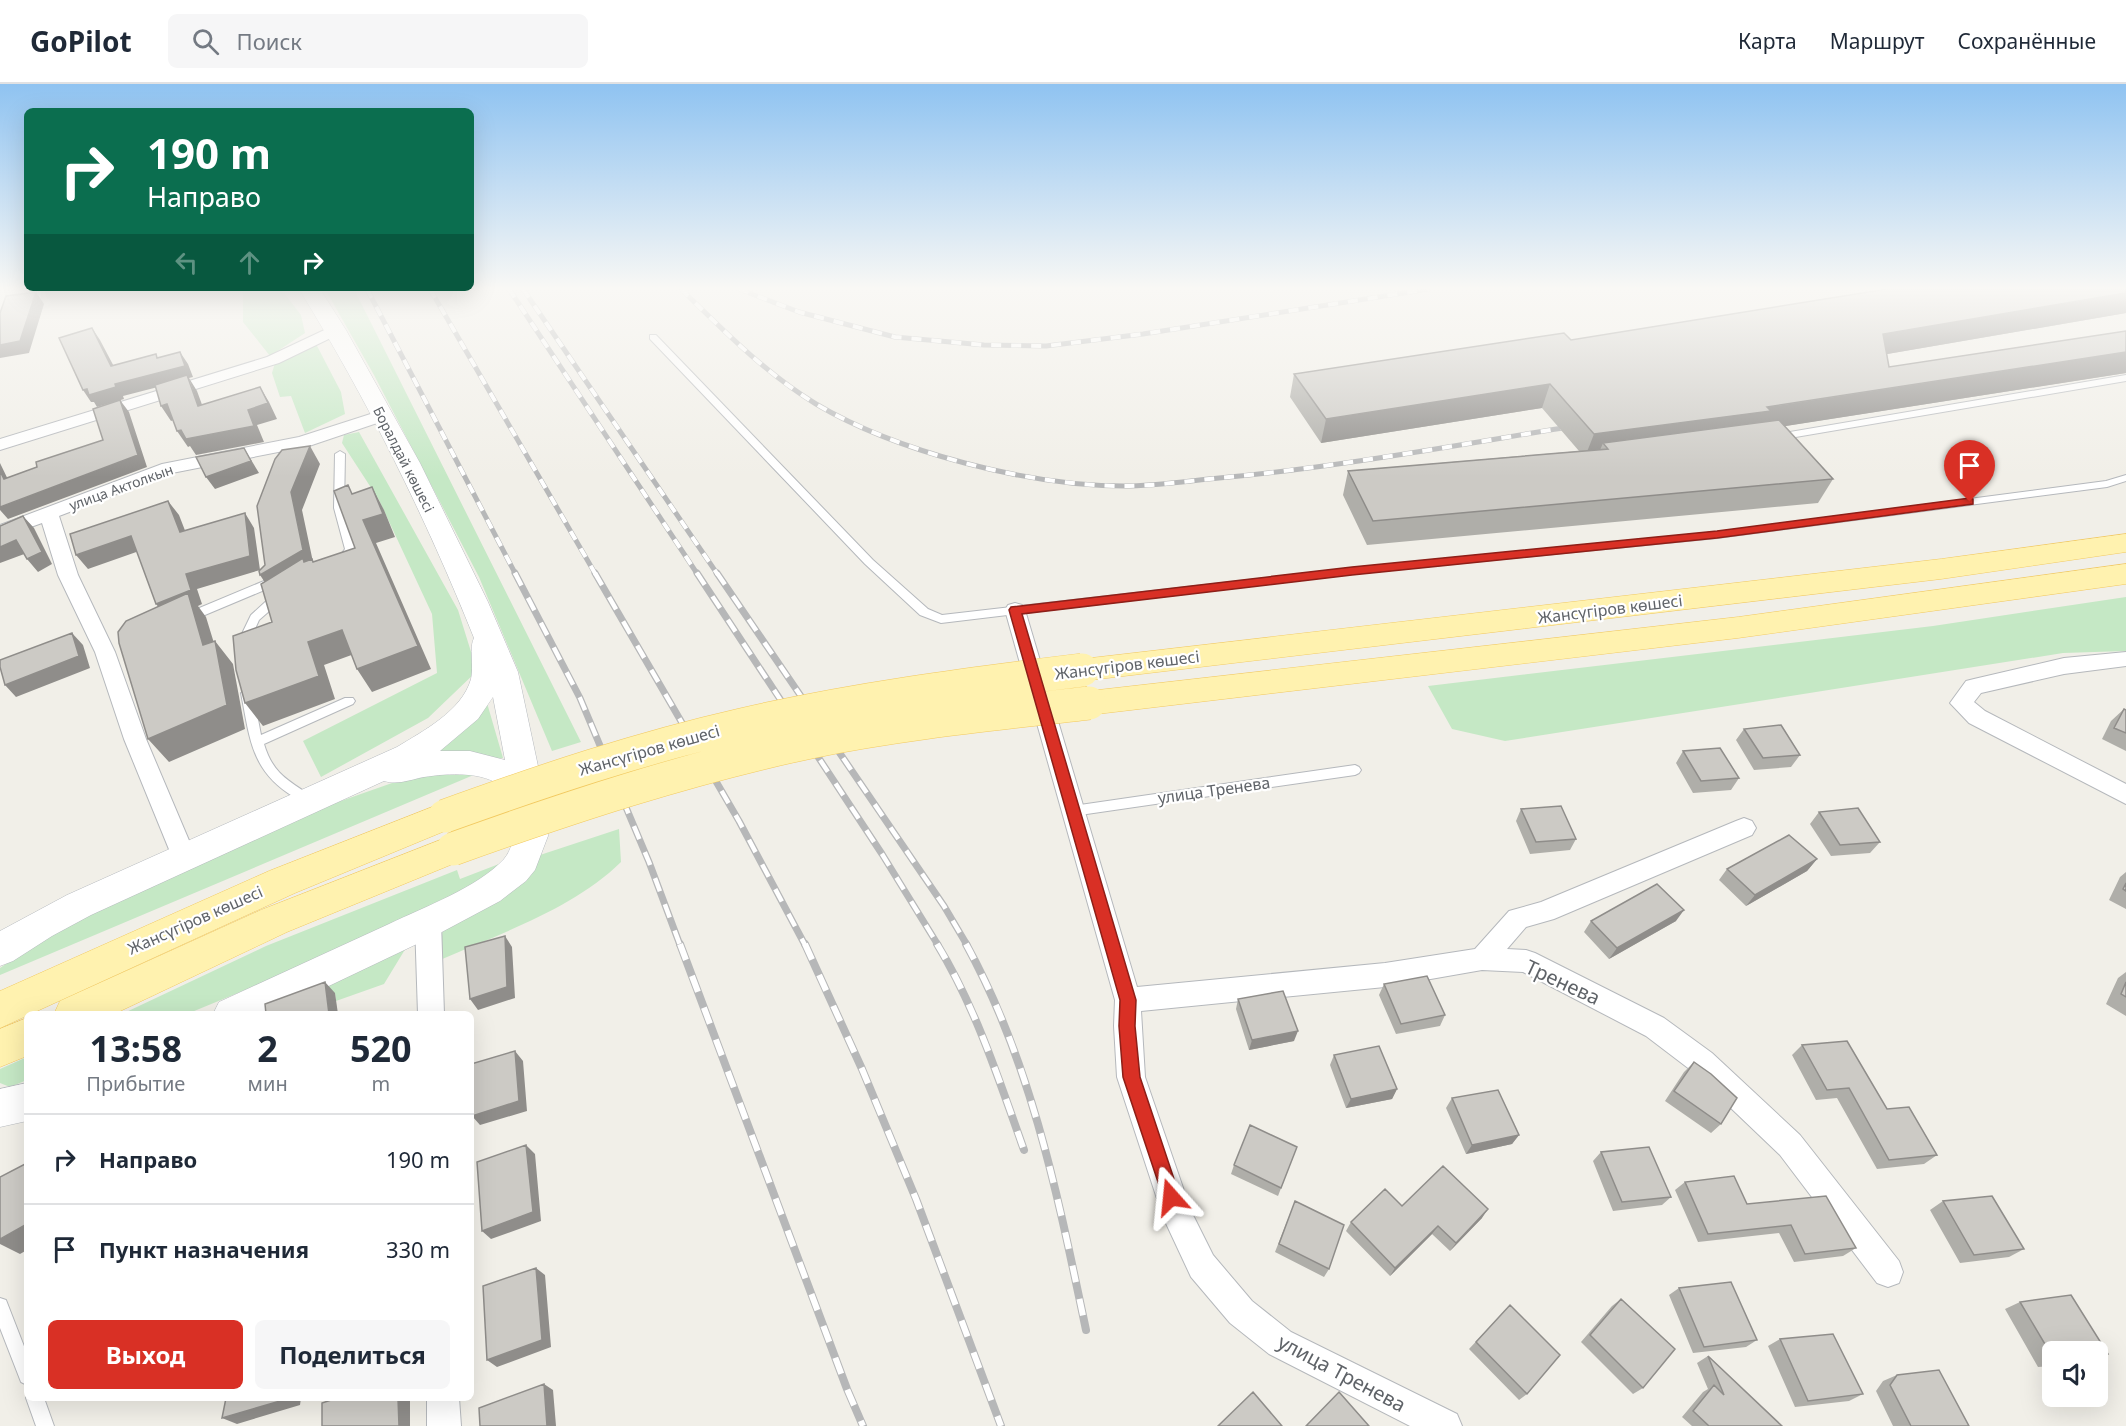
<!DOCTYPE html>
<html lang="ru">
<head>
<meta charset="utf-8">
<style>
	body { margin:0; font-family:"Noto Sans",sans-serif; background:#f6f6f7; color:#1f2937; height:100vh; display:flex; flex-direction:column; font-size:22px; white-space:nowrap }
	* { box-sizing:border-box; margin:0 }
	p { font-size:20px; color:#747a83 }
	.icon { flex:none; width:33px; height:33px; fill:none; stroke:currentColor; stroke-width:2; stroke-linecap:round; stroke-linejoin:round }
	.map { position:relative; flex:1; overflow:hidden }
	.side { position:absolute; left:24px; top:927px; width:450px; height:390px; display:flex; flex-direction:column; background:#fff; border-radius:9px; box-shadow:0 6px 24px #0002 }
	.side>* { flex:none }
	.hud { position:absolute; left:24px; top:24px; width:450px; height:183px; border-radius:9px; box-shadow:0 6px 24px #0002; background:#0b6e4f; color:#fff; overflow:hidden }
	.controls { position:absolute; left:2042px; top:1257px; display:grid; gap:12px }
	.controls a { display:grid; place-items:center; width:66px; height:66px; border-radius:9px; background:#fff; box-shadow:0 6px 24px #0002; font-size:30px }
	.pin { position:absolute; display:grid; place-items:center; width:51px; height:51px; color:#fff; margin:-62px -26px; border-radius:50% 50% 50% 0; rotate:-45deg; box-shadow:0 0 6px #0007 }
	.pin .icon { rotate:45deg }
	.me { position:absolute; width:66px; margin:-33px; rotate:342deg; stroke-linejoin:round; filter:drop-shadow(0 0 4px #0008) }
	.turn { display:flex; align-items:center; gap:21px; height:126px; padding:0 24px; font-size:27px }
	.turn .icon { width:78px; height:78px; stroke-width:2.5 }
	.turn b { display:block; font-size:42px; line-height:51px }
	.lanes { display:flex; align-items:center; height:57px; padding:0 24px; background:#0003; justify-content:center; gap:30px; direction:ltr }
	.lanes .off { opacity:.35 }
	.eta { display:flex; justify-content:space-evenly; align-items:center; height:102px; text-align:center }
	.eta b { font-size:36px; font-weight:700; line-height:42px }
	.cta { display:flex; gap:12px; margin-top:auto; padding:12px 24px }
	.cta a { flex:1; height:69px; border-radius:9px; background:#d93025; color:#fff; font-size:24px; font-weight:700; line-height:69px; text-align:center }
	.cta a+a { background:#f6f6f7; color:#1f2937 }
	ul { padding:0; list-style:none }
	li { display:flex; align-items:center; gap:18px; height:90px; padding:0 24px; border-top:2px solid #e0e1e3 }
	li div { flex:1 }
	li b { display:block; font-size:22px }
	li em { font-style:normal }
	header { display:flex; align-items:center; gap:36px; box-sizing:border-box; height:84px; padding:0 30px; background:#fff; border-bottom:2px solid #e0e1e3 }
	header strong { font-size:28px }
	nav { display:flex; gap:33px; margin-inline-start:auto; font-size:21px }
	.search { width:420px; height:54px; background:#f6f6f7; display:flex; align-items:center; gap:15px; box-sizing:border-box; padding:0 21px; border-radius:9px; color:#747a83; font-size:22px }
	.map>svg:first-child { display:block }
</style>
</head>
<body>
<header>
<strong>GoPilot</strong>
<div class="search"><svg class="icon" aria-label="search" viewBox="0 0 24 24"><circle cx="10" cy="10" r="6"/><path d="M15 15l6 6"/></svg>Поиск</div>
<nav><a>Карта</a><a>Маршрут</a><a>Сохранённые</a></nav>
</header>
<div class="map">
<svg width="2126" height="1342" viewBox="0 0 2126 1342">
	<rect width="100%" height="100%" fill="#f1efe8"/>
	<path fill="#c5e8c5" d="M243,205H281L301,231L305,249L270,272L243,238Z
		M325,205H354L581,658L552,667L479,493L374,291Z
		M316,260L341,308L345,330L305,349L291,312L280,313L272,289L275,279Z
		M359,348L458,526L477,587L428,634L321,693L303,657L437,589L432,530L379,416L342,359L344,351Z
		M2126,513V567L2063,569L1505,657L1452,645L1428,602L1933,542Z
		M487,619L503,674L426,675Z
		M476,690L0,891V884L81,829L267,743L412,692Z
		M619,745L621,778C573,825 501,849 440,876L443,841L537,772Z
		M512,775L455,819L187,930H122L266,862L457,786L460,795Z
		M412,854L384,900L336,917L335,909L249,930Z
		M27,973V996L10,1003L0,999V985Z"/>
	<g fill="none" stroke-linecap="round" stroke-linejoin="round">
		<g stroke="#b5b8bc" stroke-width="2">
			<path id="lane" d="M650,251H656L873,476L928,525L942,531L1352,484L1717,448L2106,397L2126,391V397L2107,403L1717,454L1352,490L941,539L920,531L865,480L650,255Z
				M2126,291V297L1778,356L1773,353L1778,350Z
				M340,367L345,370L344,424L355,465L351,474L341,480L336,477L345,465L334,424L335,370Z
				M269,489L274,493V502L193,536H185L184,533L185,530L264,497V493Z
				M279,508L284,512L283,515L259,536L247,563H239L237,560L251,531L275,509Z
				M247,605L253,609L261,651L345,614H353L355,617L353,620L264,660C273,691 290,697 314,714L316,717L314,720C306,723 301,717 294,713C251,687 250,655 241,609Z
				M1355,681L1359,683L1361,686L1359,689L1355,691L1073,732L1069,731L1067,727L1069,723L1073,722Z
				M0,1214L6,1216L27,1270V1301L21,1298L0,1244Z
				M27,1312V1314H44L54,1342H36L26,1314Z"/>
		</g>
		<g stroke="#b5b8bc" stroke-width="2">
			<path id="street" d="M335,241L343,246L341,249L279,279L0,366V355L267,273Z
				M383,326L389,327L392,331L389,335L309,362L172,389L59,432L78,491L115,568L146,655L196,773L193,780L184,783L175,780L124,655L95,568L58,491L42,439L0,454V441L162,380L299,353Z
				M1015,519L1022,521L1025,526L1137,903L1385,879L1475,865L1509,827L1541,818L1736,737L1744,734L1752,737L1756,744L1752,751L1554,835L1526,843L1507,865L1526,866L1535,869L1664,934L1712,969L1800,1051L1899,1177L1903,1188L1899,1199L1888,1203L1877,1199L1780,1071L1692,987L1646,952L1523,888L1482,886L1385,903L1141,927L1145,993L1191,1127L1213,1171L1252,1217L1291,1248L1457,1330L1462,1342H1410L1269,1270L1230,1239L1191,1193L1163,1133L1117,993L1114,942L1115,916L1005,526L1008,521Z
				M2126,568V582L2064,590L1981,609L1974,618L1985,627L2126,700V720L1969,639L1950,619L1966,597L1974,595L2064,574Z
				M428,827L437,830L441,838L444,930H418L415,838L419,830Z
				M427,1314H459L461,1342H427Z"/>
		</g>
		<g stroke="#b6babf" stroke-width="1">
			<path id="secondary" d="M299,205H320L346,246L420,379L488,518L518,588L545,715L548,752L535,786L526,797L500,817L440,849L270,930H213L219,918C276,892 332,866 389,840C424,823 477,804 504,775C518,759 520,717 503,703C482,687 449,689 424,693C409,696 398,701 384,697L91,831L52,852L13,877L0,882V847L67,811L397,663C423,647 462,627 471,595C474,582 469,563 474,554C426,434 367,315 299,205ZM493,613L505,676L470,667H440L478,635Z
				M27,999V1037L0,1043V1005Z"/>
		</g>
		<g stroke="#f2c960" stroke-width="1">
			<path id="primary" d="M2126,450V468L1941,495L1082,597L1071,594L1066,586L1071,578L1082,575L1941,475Z
				M2126,480V500L1738,554L1089,631L1078,627L1073,619L1078,611L1089,607L1738,533Z
				M445,718L457,722L462,732L457,742L295,809L0,944V907L269,787Z
				M453,751L465,755L471,765L465,775L287,848L114,930H54L60,917L261,826Z
				M27,934V972L0,983V945Z"/>
		</g>
		<use href="#lane" fill="#fff" fill-rule="evenodd"/>
		<use href="#street" fill="#fff" fill-rule="evenodd"/>
		<use href="#secondary" fill="#fff" fill-rule="evenodd"/>
		<use href="#primary" fill="#fff2af" fill-rule="evenodd"/>
		<g stroke="#b6b7b8" stroke-width="5">
			<path id="rail-far2" d="M367,205L516,491
				M430,205L596,491
				M509,205L698,491
				M523,205L718,491
				M681,205C723,246 765,289 816,320C897,368 1029,402 1124,402C1155,402 1188,397 1219,394C1339,383 1457,361 1575,342
				M739,205L799,228L895,253L984,261L1046,262L1143,250L1429,205"/>
		</g>
		<g stroke="#b6b7b8" stroke-width="7">
			<path id="rail-far1" d="M515,489L580,614L649,778L680,861
				M595,489L739,737L805,861
				M697,489L882,770L938,861
				M717,489L944,822L967,861"/>
		</g>
		<g stroke="#b6b7b8" stroke-width="8">
			<path id="rail" d="M680,860L847,1305L863,1342
				M805,860L862,985L916,1115L1001,1342
				M937,860C976,924 999,996 1024,1066
				M966,860C1032,980 1058,1113 1086,1246"/>
		</g>
		<use href="#rail-far2" stroke="#fff" stroke-width="4" stroke-dasharray="10" stroke-linecap="butt"/>
		<use href="#rail-far1" stroke="#fff" stroke-width="4.5" stroke-dasharray="14" stroke-linecap="butt"/>
		<use href="#rail" stroke="#fff" stroke-width="6" stroke-dasharray="17" stroke-linecap="butt"/>
		<g stroke="#f2c960" stroke-width="34" stroke-linecap="butt">
			<path id="primary-bridge" d="M445,732C542,697 640,664 741,641C853,615 968,600 1082,586
				M453,765C570,723 688,684 810,658C902,639 996,630 1089,619"/>
		</g>
		<use href="#primary-bridge" stroke="#fff2af" stroke-width="33"/>
	</g>
	<path fill="#afaea9" d="M2126,205V229L1887,270L1889,283L2126,247V289L1785,342L1833,395L1818,419L1367,461L1343,411L1348,387L1579,367L1542,324L1321,359L1290,313L1294,290L1571,256Z
		M2124,625L2126,626V667L2102,655L2111,637Z
		M1744,645L1800,671L1791,683L1754,686L1736,656Z
		M1683,667L1739,694L1731,706L1693,709L1676,679Z
		M1521,725L1576,755L1570,766L1530,770L1516,737Z
		M1819,728L1880,758L1870,769L1831,772L1810,740Z
		M1817,775L1807,787L1746,822L1719,796L1727,785Z
		M2126,788V825L2109,816L2120,793Z
		M1591,837H1676L1609,875L1584,848Z
		M2126,888V932L2106,920L2118,894Z
		M1384,900L1445,931L1440,942L1396,950L1379,911Z
		M1238,915L1294,957L1249,966L1236,925Z
		M1802,961L1887,1025L1937,1071L1924,1080L1877,1085L1837,1014L1816,1016L1792,971Z
		M1334,971L1397,1005L1392,1015L1346,1024L1330,981Z
		M1694,978L1721,1040L1711,1049L1665,1017L1684,988Z
		M1452,1014L1519,1051L1512,1060L1466,1070L1446,1024Z
		M1297,1063L1278,1112L1231,1090L1234,1081Z
		M1601,1068L1671,1113L1662,1121L1613,1127L1593,1077Z
		M1685,1098L1747,1120L1856,1164L1843,1172L1794,1178L1779,1149L1698,1158L1675,1106Z
		M1295,1117L1329,1185L1324,1193L1275,1168Z
		M1943,1117L2024,1165L2009,1173L1960,1179L1930,1126Z
		M1402,1122L1482,1134L1450,1167L1432,1150L1390,1192L1346,1147L1351,1138Z
		M1679,1204L1757,1256L1746,1263L1693,1269L1669,1211Z
		M1621,1215L1643,1304L1633,1310L1581,1258L1612,1222Z
		M2020,1218L2108,1270L2097,1274V1268H2052V1282L2038,1283L2005,1225Z
		M1510,1221L1527,1310L1519,1316L1469,1265Z
		M1780,1255L1863,1310L1849,1317L1795,1323L1768,1262Z
		M1708,1272L1782,1342H1692L1682,1333L1703,1308L1708,1305L1697,1279Z
		M1897,1291L1969,1342H1893L1876,1307L1883,1297Z"/>
	<path fill="#8f8d8a" d="M36,208L44,220L29,269L0,274V261Z
		M2126,209V229L1870,273L1883,250Z
		M92,244L100,256L120,294L111,282Z
		M180,268L188,280L193,293L189,294L197,307L208,337L198,322L189,295L123,312L124,315L97,323L94,318H91L83,306L115,300Z
		M2126,268V289L1761,346L1603,359L1598,371L1585,373L1594,350Z
		M1550,300L1542,324L1321,359L1326,335Z
		M260,303L269,318L277,335L257,341L264,358L196,371L190,362L188,363L177,347L248,326Z
		M120,316L129,328L147,383L8,435L0,426V423L138,371Z
		M167,320L177,335L171,337L161,322Z
		M310,362L320,380L302,426L313,478L272,509L260,491L303,466L291,408Z
		M244,364L259,389L215,405L206,393Z
		M0,379L14,408L4,395L0,387Z
		M372,403L384,426L395,453L376,459L431,585L372,608L357,585L363,436Z
		M168,417L179,431L191,462L180,448Z
		M245,429L254,444L260,486L197,505L202,520L198,522L206,533L217,569L215,557L233,580L245,645L169,678L148,655L168,535L156,520L186,490Z
		M23,432L34,444L52,480L38,488L27,475Z
		M131,452L142,466L88,485L76,471Z
		M16,456L27,469L0,479V463Z
		M342,546L357,569L324,581L335,615L263,642L245,619L308,558Z
		M72,549L83,561L90,584L16,613L5,601Z
		M1817,775L1807,787L1746,822L1755,811Z
		M1684,826L1676,837L1609,875L1617,864Z
		M505,852L512,863L515,914L478,926L470,915Z
		M325,898L335,909L338,930H329Z
		M1298,947L1294,957L1249,966L1252,956Z
		M515,967L523,977L527,1027L480,1041L472,1032Z
		M1397,1005L1392,1015L1346,1024L1351,1015Z
		M1519,1051L1512,1060L1466,1070L1472,1061Z
		M526,1061L535,1070L541,1137L491,1155L482,1147Z
		M1488,1125L1482,1134L1450,1167L1456,1159Z
		M27,1140V1166L20,1170L0,1160V1155Z
		M1438,1142L1432,1150L1390,1192L1395,1184Z
		M536,1184L545,1191L551,1263L497,1283L487,1276Z
		M544,1300L553,1306L556,1342H547Z
		M287,1314H301L300,1321L237,1340L222,1334Z
		M398,1314H410V1342H399Z"/>
	<path fill="#cccac5" stroke="#8f8d8a" stroke-width="1.5" d="M1887,205H2126V209L1883,250L1889,283L2126,247V268L1767,323L1771,327L1594,350L1550,300L1326,335L1294,290L1564,249L1571,256Z
		M36,208L20,257L0,261V229L6,212Z
		M92,244L111,282L156,270L157,274L180,268L185,282L115,300L116,303L89,311L87,305L83,306L59,254Z
		M187,291L198,322L260,303L268,319L248,326L254,342L186,355L181,346L177,347L167,320L161,322L155,301Z
		M120,316L138,371L0,423V387L4,395L37,383L36,378L103,356L93,325Z
		M1779,336L1833,395L1373,437L1348,387L1608,365L1603,359Z
		M310,362L291,408L303,466L260,491L259,487L265,481L257,422L275,375L282,366Z
		M244,364L251,377L206,393L196,373Z
		M348,401L352,410L372,403L383,430L363,436L418,562L357,585L342,546L308,558L319,592L245,619L236,586L233,552L272,538L261,500L303,474L304,478L312,475L313,478L355,464L334,407Z
		M168,417L180,448L245,429L250,472L186,490L191,506L156,520L131,452L76,471L70,450Z
		M23,432L42,468L27,475L16,456L0,463V442Z
		M188,509L203,561L215,557L227,621L148,655L119,559L118,548L126,537Z
		M72,549L79,572L5,601L0,583V576Z
		M2124,625L2126,626V649L2114,644Z
		M1781,641L1800,671L1763,674L1744,645Z
		M1720,664L1739,694L1701,697L1683,667Z
		M1561,722L1576,755L1536,758L1521,725Z
		M1858,724L1880,758L1840,761L1819,728Z
		M1789,751L1817,775L1755,811L1727,785Z
		M2126,799V807L2123,805Z
		M1657,800L1684,826L1617,864L1591,837Z
		M505,852L507,903L470,915L465,863Z
		M1427,892L1445,931L1401,940L1384,900Z
		M325,898L329,930H266L265,920Z
		M2126,898V913L2121,910Z
		M1283,907L1298,947L1252,956L1238,915Z
		M1847,957L1887,1025L1909,1023L1937,1071L1889,1076L1849,1004L1827,1006L1802,961Z
		M1379,962L1397,1005L1351,1015L1334,971Z
		M515,967L519,1017L472,1032L471,980Z
		M1694,978L1711,990L1737,1014L1721,1040L1674,1007Z
		M1498,1006L1519,1051L1472,1061L1452,1014Z
		M1250,1041L1297,1063L1281,1104L1234,1081Z
		M526,1061L533,1128L482,1147L477,1078Z
		M1649,1063L1671,1113L1622,1118L1601,1068Z
		M27,1079V1140L0,1155V1093Z
		M1443,1082L1488,1125L1456,1159L1438,1142L1395,1184L1351,1138L1385,1105L1402,1122Z
		M1734,1092L1747,1120L1826,1112L1856,1164L1805,1170L1791,1141L1708,1150L1685,1098Z
		M1992,1112L2024,1165L1974,1171L1943,1117Z
		M1295,1117L1344,1141L1329,1185L1279,1160Z
		M536,1184L542,1256L487,1276L483,1202Z
		M1731,1198L1757,1256L1704,1263L1679,1204Z
		M2071,1211L2108,1270L2097,1272V1268H2052V1272L2020,1218Z
		M1621,1215L1675,1265L1643,1304L1590,1251Z
		M1510,1221L1560,1271L1527,1310L1476,1258Z
		M1833,1250L1863,1310L1808,1317L1780,1255Z
		M1708,1272L1782,1342H1709L1693,1327L1714,1301L1724,1311Z
		M1939,1286L1969,1342H1911L1890,1301L1897,1291Z
		M544,1300L547,1342H480L479,1324Z
		M1253,1308L1282,1342H1218Z
		M1339,1308L1369,1342H1306Z
		M226,1314H287V1315L222,1334Z
		M337,1314H398L399,1342H322V1319Z"/>
	<linearGradient id="sky" x2="0" y2="1"><stop stop-color="#8fc3f1"/><stop offset="0.52" stop-color="#f9f8f5"/><stop offset="1" stop-color="#f9f8f5" stop-opacity="0"/></linearGradient>
	<rect width="2126" height="393" fill="url(#sky)"/>
	<path fill="#d93025" stroke="#8d1f18" stroke-width="1.5" d="M1970,414L1973,415V420L1717,454L1352,491L1022,530L1136,916L1135,942L1140,993L1180,1113L1177,1119L1171,1122L1165,1119L1123,993L1119,942L1120,916L1009,526L1011,523L1352,483L1717,447Z"/>
	<g text-anchor="middle" dominant-baseline="central" stroke-width="4.5" stroke-linejoin="round" paint-order="stroke">
		<g font-size="14" fill="#5f6368" stroke="#fff">
			<text transform="translate(404 375) rotate(63)">Боралдай көшесі</text>
			<text transform="translate(121 403) rotate(-20)">улица Актолкын</text>
		</g>
		<g font-size="16" fill="#5f6368" stroke="#fff">
			<text transform="translate(1610 525) rotate(-7)">Жансүгіров көшесі</text>
			<text transform="translate(1127 581) rotate(-7)">Жансүгіров көшесі</text>
			<text transform="translate(649 666) rotate(-16)">Жансүгіров көшесі</text>
			<text transform="translate(1214 706) rotate(-8)">улица Тренева</text>
			<text transform="translate(195 836) rotate(-24)">Жансүгіров көшесі</text>
		</g>
		<g font-size="20" fill="#5f6368" stroke="#fff">
			<text transform="translate(1563 898) rotate(25)">Тренева</text>
			<text transform="translate(1342 1289) rotate(28)">улица Тренева</text>
		</g>
	</g>
</svg>
<div class="controls">
<a><svg class="icon" aria-label="sound" viewBox="0 0 24 24"><path d="M4 9h4l5-4v14l-5-4H4zM17 9q2 3 0 6"/></svg></a>
</div>
<div class="pin" style="left:1970px;top:418px;background:#d93025"><svg class="icon" aria-label="arrive" viewBox="0 0 24 24"><path d="M6 21V4h12l-3 4 3 4H6"/></svg></div>
<svg class="me" style="left:1171px;top:1113px" viewBox="-20 -20 40 40"><path d="M0-17L14 15 0 8-14 15z" fill="#d93025" stroke="#fff" stroke-width="4"/></svg>
<div class="hud">
<div class="turn"><svg class="icon" aria-label="right" viewBox="0 0 24 24"><path d="M7 20v-9h11M14 6l5 5-5 5"/></svg><div><b>190 m</b>Направо</div></div>
<div class="lanes"><svg class="icon off" aria-label="left" viewBox="0 0 24 24"><path d="M17 20v-9H6M10 6l-5 5 5 5"/></svg><svg class="icon off" aria-label="ahead" viewBox="0 0 24 24"><path d="M12 20V5M6 11l6-6 6 6"/></svg><svg class="icon" aria-label="right" viewBox="0 0 24 24"><path d="M7 20v-9h11M14 6l5 5-5 5"/></svg></div>
</div>
<section class="side">
<div class="eta">
<div><b>13:58</b><p>Прибытие</p></div>
<div><b>2</b><p>мин</p></div>
<div><b>520</b><p>m</p></div>
</div>
<ul>
<li><svg class="icon" aria-label="right" viewBox="0 0 24 24"><path d="M7 20v-9h11M14 6l5 5-5 5"/></svg><div><b>Направо</b></div><em>190 m</em></li>
<li><svg class="icon" aria-label="arrive" viewBox="0 0 24 24"><path d="M6 21V4h12l-3 4 3 4H6"/></svg><div><b>Пункт назначения</b></div><em>330 m</em></li>
</ul>
<div class="cta"><a>Выход</a><a>Поделиться</a></div>
</section>
</div>
</body>
</html>
